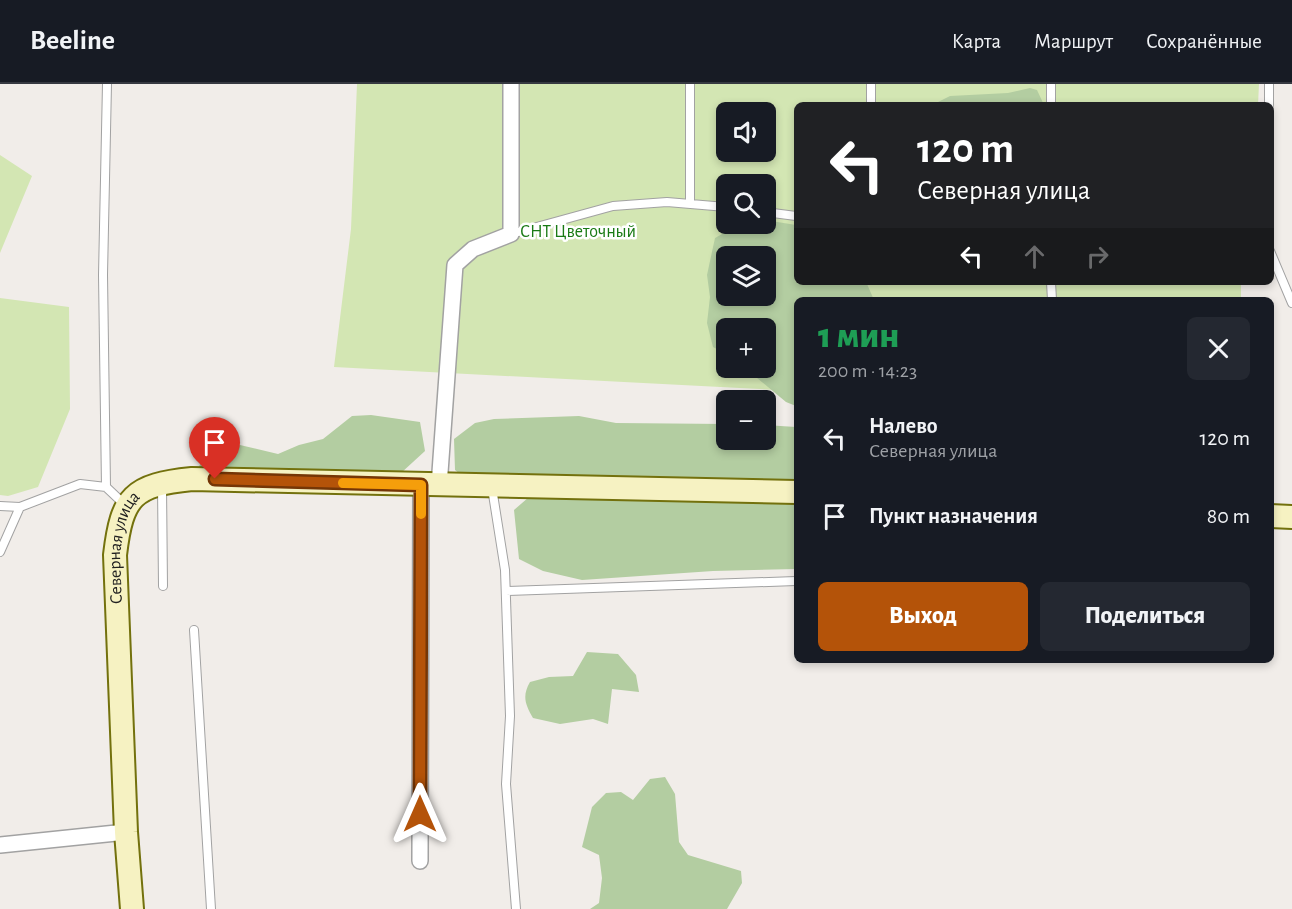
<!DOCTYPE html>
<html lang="ru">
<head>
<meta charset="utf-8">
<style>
	body { margin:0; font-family:"Alegreya Sans",sans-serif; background:#242831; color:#f1f3f6; height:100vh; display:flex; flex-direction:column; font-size:22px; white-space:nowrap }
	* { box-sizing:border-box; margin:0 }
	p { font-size:20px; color:#9ea1a6 }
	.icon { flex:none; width:33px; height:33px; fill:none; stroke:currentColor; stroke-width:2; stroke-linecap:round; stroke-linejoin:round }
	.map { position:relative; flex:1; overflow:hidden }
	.panel { position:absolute; left:794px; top:213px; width:480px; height:366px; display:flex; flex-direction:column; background:#171b24; border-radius:9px; box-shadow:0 3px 9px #0003 }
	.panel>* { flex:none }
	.hud { position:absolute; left:794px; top:18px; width:480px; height:183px; border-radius:9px; box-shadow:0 3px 9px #0003; background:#202124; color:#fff; overflow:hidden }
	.fabs { position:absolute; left:716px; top:18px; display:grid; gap:12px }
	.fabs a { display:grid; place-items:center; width:60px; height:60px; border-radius:9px; background:#171b24; box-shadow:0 3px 9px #0003; font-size:30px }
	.pin { position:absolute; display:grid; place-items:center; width:51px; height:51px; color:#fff; margin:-62px -26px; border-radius:50% 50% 50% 0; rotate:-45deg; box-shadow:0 0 6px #0007 }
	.pin .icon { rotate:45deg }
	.me { position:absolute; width:66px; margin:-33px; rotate:0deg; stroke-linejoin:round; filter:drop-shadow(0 0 4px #0008) }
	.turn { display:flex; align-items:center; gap:21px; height:126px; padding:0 24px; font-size:27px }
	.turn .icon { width:78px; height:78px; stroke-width:2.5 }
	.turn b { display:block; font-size:42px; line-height:51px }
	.lanes { display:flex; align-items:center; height:57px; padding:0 24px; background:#0003; justify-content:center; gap:30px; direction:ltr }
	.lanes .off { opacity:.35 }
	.round { display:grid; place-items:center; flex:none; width:63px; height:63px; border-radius:9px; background:#242831 }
	.summary { display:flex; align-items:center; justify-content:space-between; height:102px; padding:0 24px }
	h1 { font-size:36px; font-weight:800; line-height:45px; color:#1e9e55 }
	.button { display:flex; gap:12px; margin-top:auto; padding:12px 24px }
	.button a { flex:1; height:69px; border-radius:9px; background:#b45309; color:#fff; font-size:24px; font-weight:800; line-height:69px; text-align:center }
	.button a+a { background:#242831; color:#f1f3f6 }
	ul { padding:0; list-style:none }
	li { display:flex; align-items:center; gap:18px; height:78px; padding:0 24px }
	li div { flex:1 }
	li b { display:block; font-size:22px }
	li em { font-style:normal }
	header { display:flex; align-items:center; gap:36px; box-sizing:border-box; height:84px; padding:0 30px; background:#171b24; border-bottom:2px solid #363941 }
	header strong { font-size:28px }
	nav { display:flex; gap:33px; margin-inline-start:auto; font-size:21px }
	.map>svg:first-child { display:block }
</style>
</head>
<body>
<header>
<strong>Beeline</strong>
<nav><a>Карта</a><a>Маршрут</a><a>Сохранённые</a></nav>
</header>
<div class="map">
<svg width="1292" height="825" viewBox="0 0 1292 825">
	<rect width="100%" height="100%" fill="#f1ede9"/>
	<path fill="#d3e6b3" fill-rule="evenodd" d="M357,0H1259L1258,21H796V198H1241V216H796V307L334,283L351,145ZM726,28H765V68H726ZM726,100H765V140H726ZM726,172H765V212H726ZM726,244H765V284H726Z
		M0,71L32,92L0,169Z
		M0,214L69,223L70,325L38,403L8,412L0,411Z"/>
	<path fill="#b3cda1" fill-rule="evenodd" d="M1030,4L1037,6L1044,21H932L950,12L1008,9Z
		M765,136L796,141V198L867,200L874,216H796V322L786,318L745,284H765V244H726V270L713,263L707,239L710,213L707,191L715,154L740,140H765ZM765,172V212H726V172Z
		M371,331L420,338L425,367L401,389L213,388L199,383L204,369L240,361L278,370L299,361L323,355L352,332Z
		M579,332L616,339L726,340V356H765V341L796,343V402L468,396L455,386L454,355L475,339L494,335Z
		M529,413L796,419V485L713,487L582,496L543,487L519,475L514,426Z
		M587,568L618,570L636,591L639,608L612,605L608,640L593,635L560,640L533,634C525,620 522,612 530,598L549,593L573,592Z
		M665,693L675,710L679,758L688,771L741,787L742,799L727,825H590L599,819L602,794L599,771L582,763L592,723L606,709L621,708L633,716L650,695Z"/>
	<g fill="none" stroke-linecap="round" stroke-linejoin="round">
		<g stroke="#a2a2a2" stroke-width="10">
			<path id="lane" d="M871,21V0
				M1051,21V0
				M1269,21V0
				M690,118V0
				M765,128L796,132
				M511,150L613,122L667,118L726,123
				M1270,167L1292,219
				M1051,198L1052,216
				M162,402L163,502
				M106,403L103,191L107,0
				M492,404L505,486L510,632L506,700L516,825
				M0,422L20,423
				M0,468L20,423L80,400L106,403L124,420
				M506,507L796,497
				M194,546L211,825"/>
		</g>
		<g stroke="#a2a2a2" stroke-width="18">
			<path id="street" d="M439,402L455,181L473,165L511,150V0
				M0,761L126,748
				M420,777L421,401"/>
		</g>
		<g stroke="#73710d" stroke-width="26">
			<g id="secondary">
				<path d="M1270,432L1292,433"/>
				<path id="s1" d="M132,825L126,748L115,471C122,412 133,401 192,395L796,408"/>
			</g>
		</g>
		<use href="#lane" stroke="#fff" stroke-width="8"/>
		<use href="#street" stroke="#fff" stroke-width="15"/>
		<use href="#secondary" stroke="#f6f2c2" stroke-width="22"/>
	</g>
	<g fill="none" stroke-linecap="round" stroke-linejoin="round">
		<g stroke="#753606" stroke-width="15">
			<path id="route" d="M215,395L421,401L420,730"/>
		</g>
		<use href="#route" stroke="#b45309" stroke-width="10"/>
		<path stroke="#f59e0b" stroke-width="10" d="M343,399L421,401V430"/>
	</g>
	<g text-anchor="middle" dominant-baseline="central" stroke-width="5" stroke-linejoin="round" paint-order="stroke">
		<g font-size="18" fill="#197a14" stroke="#fff">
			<text x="578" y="148">СНТ Цветочный</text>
		</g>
		<g font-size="18" fill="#212121" stroke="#fff">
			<text stroke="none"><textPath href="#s1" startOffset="363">Северная улица</textPath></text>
		</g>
	</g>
</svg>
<div class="fabs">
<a><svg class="icon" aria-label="sound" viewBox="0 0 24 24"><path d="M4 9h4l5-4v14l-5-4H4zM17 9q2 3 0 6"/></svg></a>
<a><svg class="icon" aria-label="search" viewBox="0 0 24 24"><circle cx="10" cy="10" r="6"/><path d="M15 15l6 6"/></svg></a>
<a><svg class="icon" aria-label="layers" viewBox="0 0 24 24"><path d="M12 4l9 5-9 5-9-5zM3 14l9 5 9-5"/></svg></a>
<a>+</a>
<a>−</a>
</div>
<div class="pin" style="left:215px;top:395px;background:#d93025"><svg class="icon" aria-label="arrive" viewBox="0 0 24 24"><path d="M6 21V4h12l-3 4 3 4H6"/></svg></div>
<svg class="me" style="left:420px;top:730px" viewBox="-20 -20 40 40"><path d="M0-17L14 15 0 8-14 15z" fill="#b45309" stroke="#fff" stroke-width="4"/></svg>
<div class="hud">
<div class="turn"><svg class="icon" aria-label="left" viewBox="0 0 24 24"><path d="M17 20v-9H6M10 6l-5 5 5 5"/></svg><div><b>120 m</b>Северная улица</div></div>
<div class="lanes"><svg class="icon" aria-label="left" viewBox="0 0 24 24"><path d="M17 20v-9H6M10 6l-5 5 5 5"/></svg><svg class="icon off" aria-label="ahead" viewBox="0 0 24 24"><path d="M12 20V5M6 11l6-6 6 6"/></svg><svg class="icon off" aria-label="right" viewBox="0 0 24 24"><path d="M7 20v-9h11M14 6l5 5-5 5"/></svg></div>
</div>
<section class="panel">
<div class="summary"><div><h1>1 мин</h1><p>200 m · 14:23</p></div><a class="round"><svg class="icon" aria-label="close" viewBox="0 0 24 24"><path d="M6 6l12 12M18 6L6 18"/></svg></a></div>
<ul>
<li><svg class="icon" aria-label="left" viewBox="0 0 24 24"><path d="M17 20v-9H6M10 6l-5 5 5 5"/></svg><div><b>Налево</b><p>Северная улица</p></div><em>120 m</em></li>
<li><svg class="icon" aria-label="arrive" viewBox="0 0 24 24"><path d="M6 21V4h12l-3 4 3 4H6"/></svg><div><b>Пункт назначения</b></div><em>80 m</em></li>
</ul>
<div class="button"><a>Выход</a><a>Поделиться</a></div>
</section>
</div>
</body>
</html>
